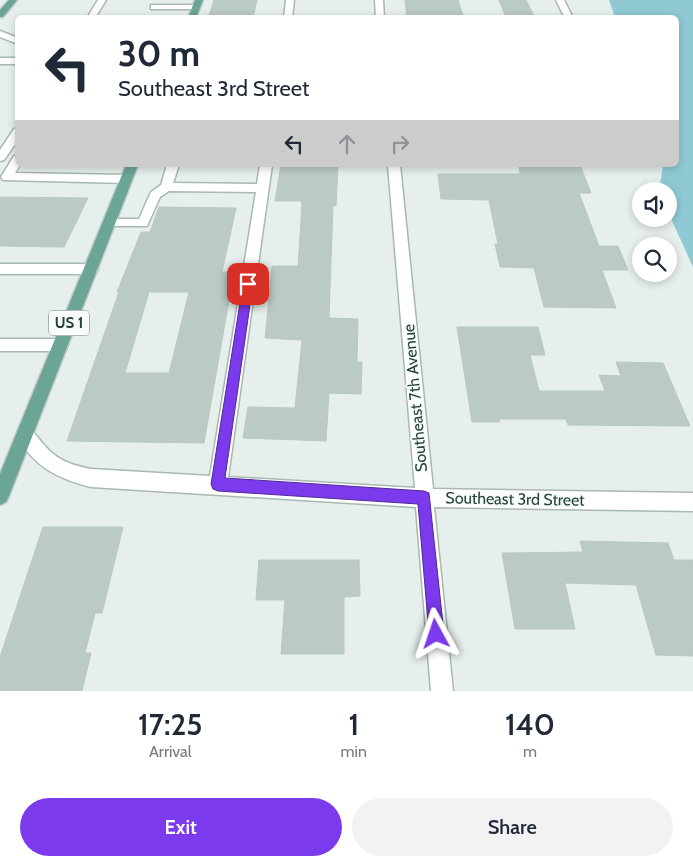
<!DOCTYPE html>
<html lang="en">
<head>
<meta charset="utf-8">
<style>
	body { margin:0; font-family:Cabin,sans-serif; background:#f2f2f3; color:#1f2937; height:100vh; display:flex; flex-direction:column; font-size:19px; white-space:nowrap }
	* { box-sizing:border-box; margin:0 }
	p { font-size:16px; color:#747a83 }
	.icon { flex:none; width:28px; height:28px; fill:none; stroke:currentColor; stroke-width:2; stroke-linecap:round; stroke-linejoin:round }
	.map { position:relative; height:691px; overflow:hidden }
	.drawer { display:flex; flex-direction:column; background:#fff; flex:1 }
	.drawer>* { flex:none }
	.banner { position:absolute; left:15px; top:15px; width:664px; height:152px; border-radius:8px; box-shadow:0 2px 8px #0003; background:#fff; color:#1f2937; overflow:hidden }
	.controls { position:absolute; left:632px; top:182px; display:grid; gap:10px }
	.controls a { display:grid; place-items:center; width:45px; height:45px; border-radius:50%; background:#fff; box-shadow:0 2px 8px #0003; font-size:25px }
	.pin { position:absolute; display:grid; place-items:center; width:42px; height:42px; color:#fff; margin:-21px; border-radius:10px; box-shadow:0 2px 8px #0006 }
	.me { position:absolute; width:55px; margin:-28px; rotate:355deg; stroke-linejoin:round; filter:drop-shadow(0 0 4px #0008) }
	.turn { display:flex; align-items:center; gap:18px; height:105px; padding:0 20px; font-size:22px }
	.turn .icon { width:65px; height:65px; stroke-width:2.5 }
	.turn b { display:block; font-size:35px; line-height:42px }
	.lanes { display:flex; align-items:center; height:48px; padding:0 20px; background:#0003; justify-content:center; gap:25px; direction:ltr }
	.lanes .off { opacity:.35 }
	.eta { display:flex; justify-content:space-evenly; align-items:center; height:85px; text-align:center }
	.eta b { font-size:30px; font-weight:600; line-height:35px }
	.button { display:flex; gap:10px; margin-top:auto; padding:10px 20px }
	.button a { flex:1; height:58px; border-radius:30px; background:#7c3aed; color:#fff; font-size:20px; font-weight:600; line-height:58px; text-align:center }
	.button a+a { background:#f2f2f3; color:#1f2937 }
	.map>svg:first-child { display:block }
</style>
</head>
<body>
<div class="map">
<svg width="693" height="691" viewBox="0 0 693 691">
	<rect width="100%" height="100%" fill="#e6efeb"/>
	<path fill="#8ec9d4" d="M609,0H693V267L669,214V191H659L663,165H676V18L615,17Z"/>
	<path fill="#bbcac4" stroke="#b8c9c2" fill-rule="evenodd" d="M214,0H257L253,18H208Z
		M405,0H458L464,18H407Z
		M499,0H526L535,18H506Z
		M281,165H338L336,206L333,205L329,318L358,319L357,362H362L361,394L329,393L326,441L243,438L248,407L295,408L302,340L265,338L272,266H298L302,205L301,201H275Z
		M519,165H580L591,193H579L599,246H618L628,270H602L616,308L544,307L534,268L500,267L495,244H498L489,200L441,199L438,174H520Z
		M0,197L88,198L64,247L0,246Z
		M159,207L236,208L222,272H234L204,443L67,441L119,292H117L141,232H150ZM149,292H189L169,373H125Z
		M457,327H538L545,355H530L539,391H605L599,375L621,376L616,362L663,363L690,426L568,425L566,419H499L500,422H472Z
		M43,527H123L102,613H95L85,653H91L82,691H0V657Z
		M580,541L668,543L674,560H693V656L656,655L636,585L565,583L575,629H515L502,553L583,552Z
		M259,560H359L360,596L344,597V654H281L285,600H256Z"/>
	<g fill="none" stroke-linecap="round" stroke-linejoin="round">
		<g stroke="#a8b8b2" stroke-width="3">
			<path id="minor" d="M98,0H106L95,18H87Z
				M286,0H294L292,18H284Z
				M375,0H383L384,18H376Z
				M556,0H564L573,18H565Z
				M151,5H196L200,7L196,9H151Z
				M0,31L18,38V44L0,37Z
				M0,58H18V64H0Z
				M18,128V140L4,160L0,161V150L14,129Z
				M18,155V165H20L15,173L126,175L132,179L126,183L3,180L1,177L14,156Z
				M167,165H179L173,183L257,184L260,165H272L228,477L415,488L388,165H400L433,489L693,493V511L434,507L453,691H431L416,507L91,487C59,479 31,466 17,434L19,428L25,426C34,430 38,439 45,446C58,461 72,465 91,469L210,476L256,192L169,191L160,197L147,226H105L103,223L109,219H139L151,192L161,185Z
				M0,264H91L96,265L98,269L96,273L91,274H0Z
				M0,339H61L66,341L68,345L66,349L61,351H0Z"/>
		</g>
		<g stroke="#c2cac8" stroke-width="3">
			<path id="major" d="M9,0H17L3,17H0V10Z
				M195,0H203L196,18H188Z
				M126,165H138L9,496L6,502L0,505V474Z"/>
		</g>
		<use href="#minor" fill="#fff" fill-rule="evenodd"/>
		<use href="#major" fill="#6aa596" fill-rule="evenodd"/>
	</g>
	<path fill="#7c3aed" stroke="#51269a" d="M248,280L253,284L225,478L424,491L429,493L444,634L442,640L436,642L431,640L429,634L418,504L218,491L213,489L211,484L243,284Z"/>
	<g text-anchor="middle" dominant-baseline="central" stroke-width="4" stroke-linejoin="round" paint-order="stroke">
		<rect fill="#f7fbf9" stroke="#637a73" stroke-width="1" x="49" y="310.5" width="40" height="25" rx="4"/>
		<g font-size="15" font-weight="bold" fill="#24423a">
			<text x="69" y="323">US 1</text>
		</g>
		<g font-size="16" fill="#24423a" stroke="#f7fbf9">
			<text transform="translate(415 398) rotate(-95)">Southeast 7th Avenue</text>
			<text transform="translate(515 499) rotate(1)">Southeast 3rd Street</text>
		</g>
	</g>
</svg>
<div class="controls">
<a><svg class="icon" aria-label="sound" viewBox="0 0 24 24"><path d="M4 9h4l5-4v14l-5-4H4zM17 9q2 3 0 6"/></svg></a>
<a><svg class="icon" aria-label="search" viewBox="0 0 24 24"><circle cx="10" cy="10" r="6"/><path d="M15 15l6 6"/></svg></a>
</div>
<div class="pin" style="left:248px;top:284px;background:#d93025"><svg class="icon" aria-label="arrive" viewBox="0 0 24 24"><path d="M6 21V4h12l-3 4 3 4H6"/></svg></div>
<svg class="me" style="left:436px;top:634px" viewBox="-20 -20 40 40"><path d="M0-17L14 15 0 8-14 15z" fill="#7c3aed" stroke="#fff" stroke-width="4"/></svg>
<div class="banner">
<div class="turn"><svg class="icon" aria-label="left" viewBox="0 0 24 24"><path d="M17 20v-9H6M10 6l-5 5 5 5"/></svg><div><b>30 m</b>Southeast 3rd Street</div></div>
<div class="lanes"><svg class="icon" aria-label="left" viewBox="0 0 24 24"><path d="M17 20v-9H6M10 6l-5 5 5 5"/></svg><svg class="icon off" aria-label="ahead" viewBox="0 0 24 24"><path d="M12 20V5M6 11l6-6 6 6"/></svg><svg class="icon off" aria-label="right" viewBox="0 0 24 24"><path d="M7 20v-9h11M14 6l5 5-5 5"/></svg></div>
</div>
</div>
<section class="drawer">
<div class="eta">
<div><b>17:25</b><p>Arrival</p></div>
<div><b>1</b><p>min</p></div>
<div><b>140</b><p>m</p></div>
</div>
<div class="button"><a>Exit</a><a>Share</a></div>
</section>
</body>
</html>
